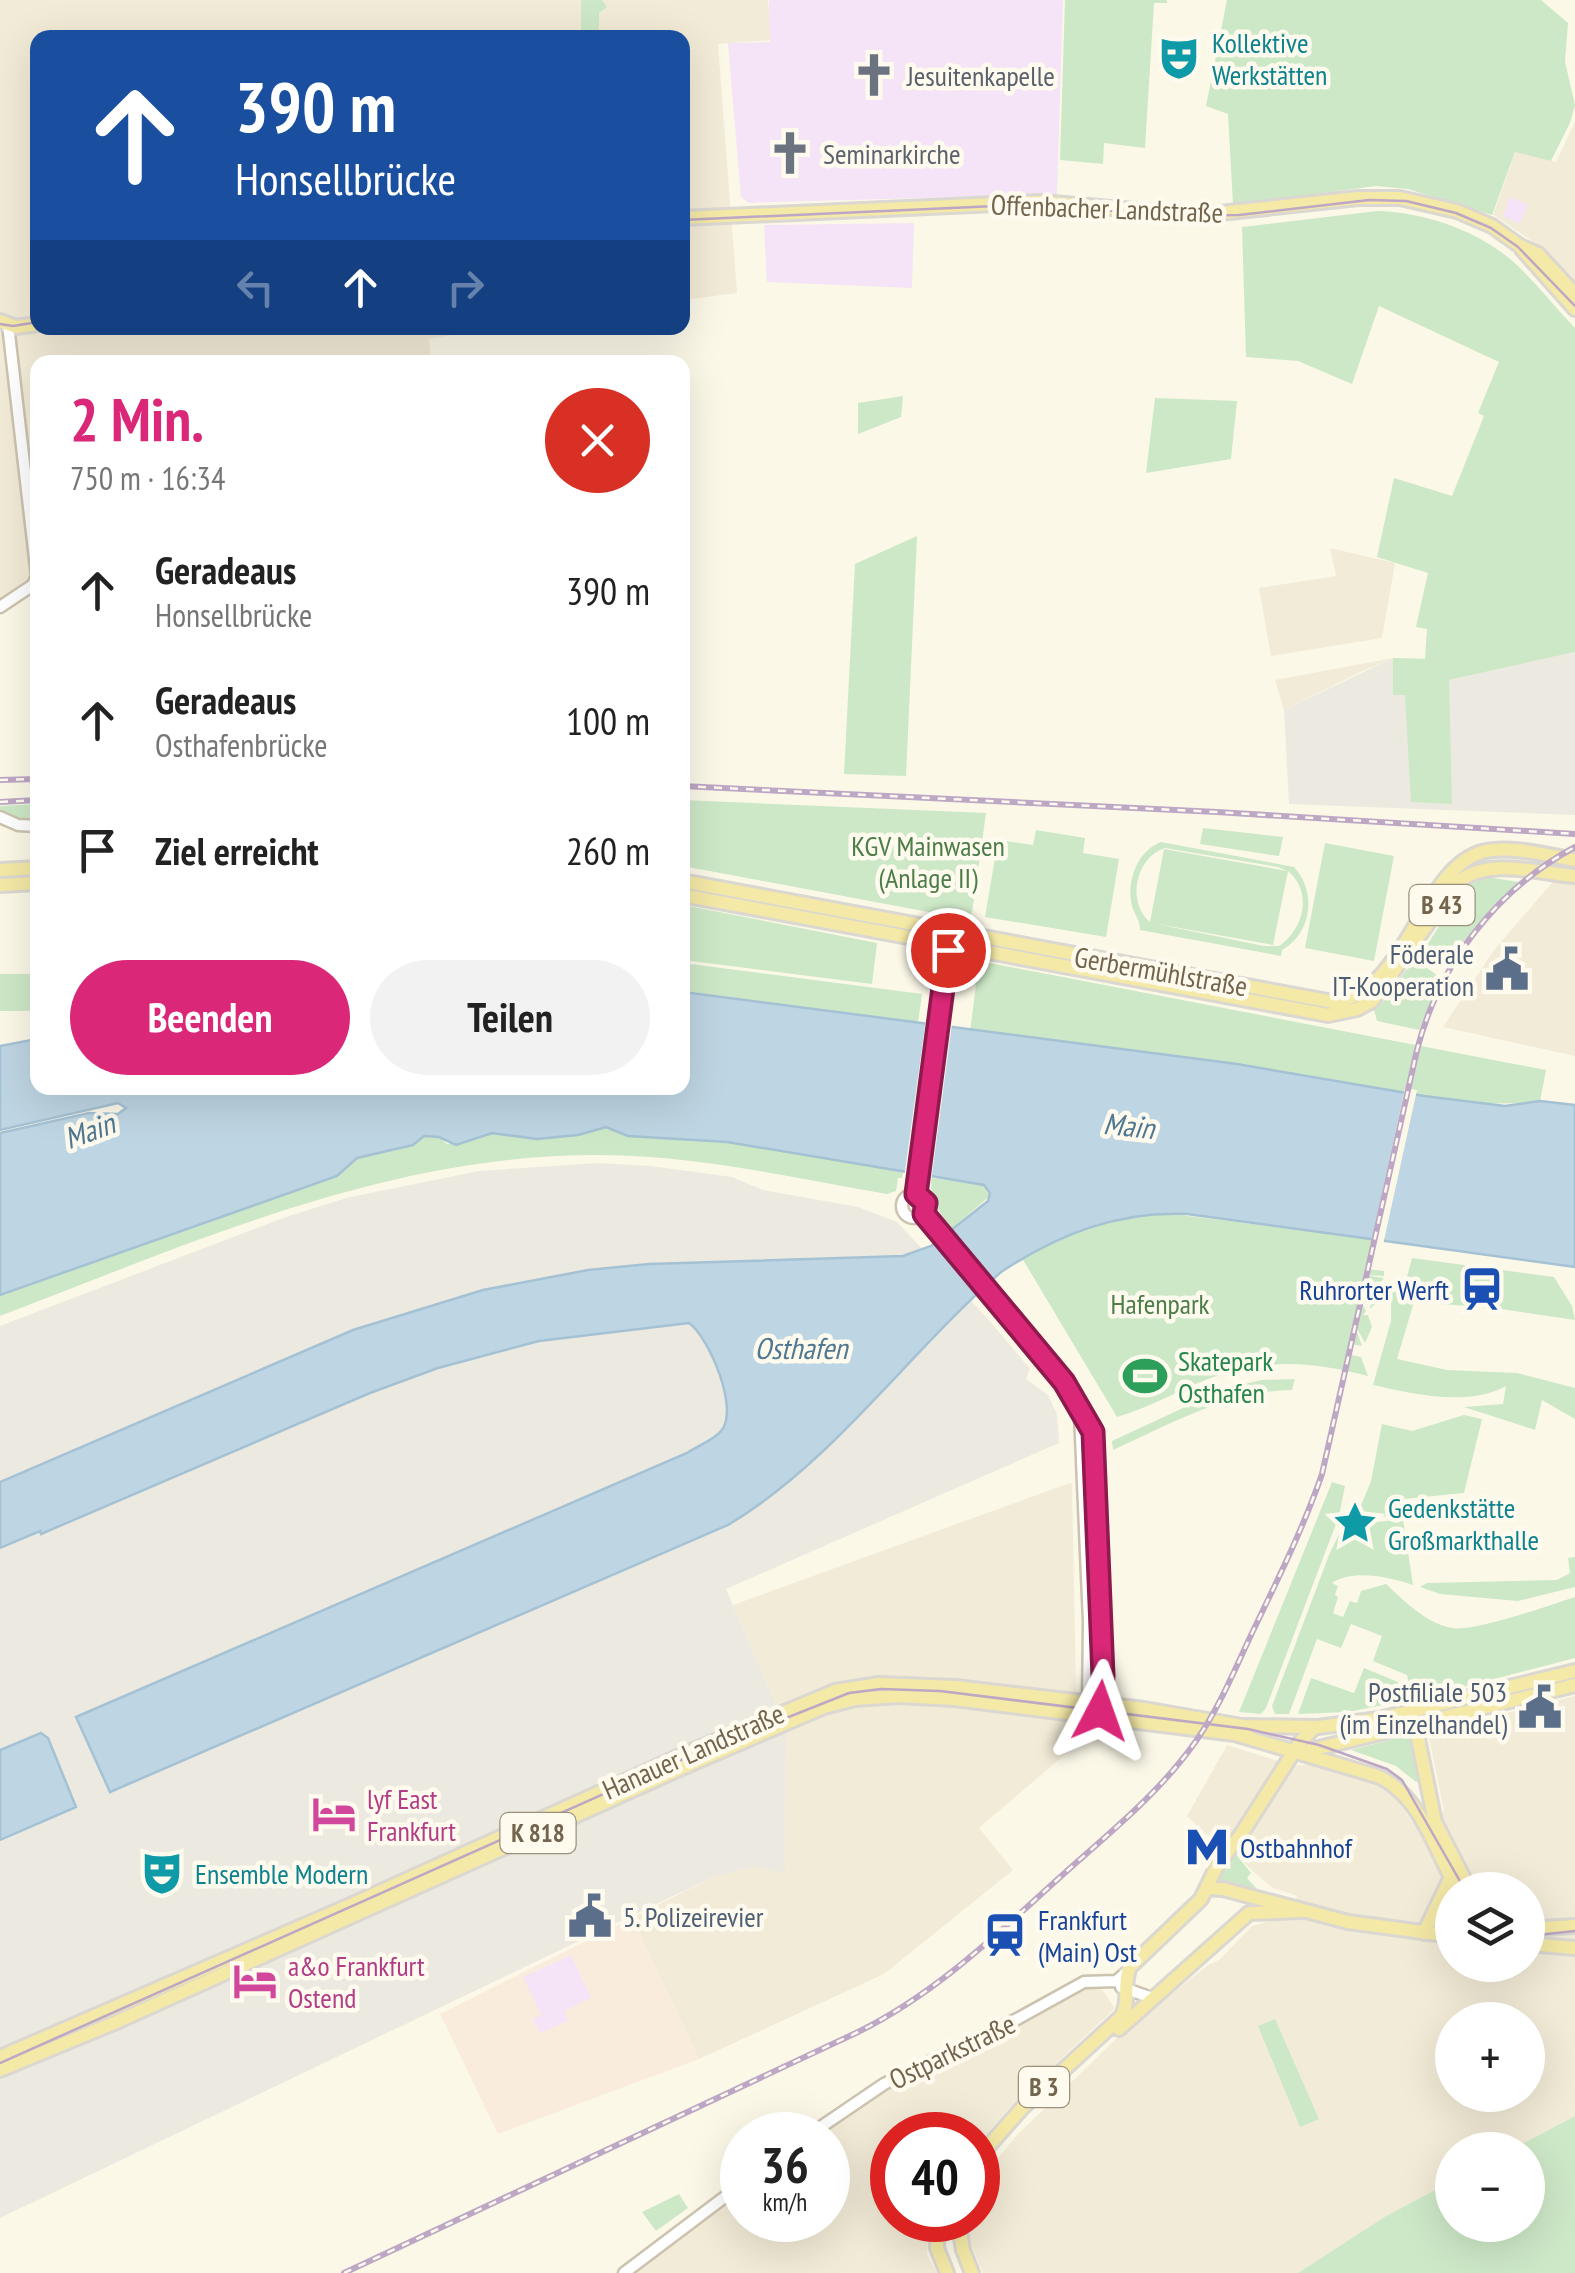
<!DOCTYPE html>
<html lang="de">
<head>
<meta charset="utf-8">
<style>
	body { margin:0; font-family:"PT Sans Narrow",sans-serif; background:#f2f2f2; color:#222; height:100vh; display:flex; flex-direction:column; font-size:38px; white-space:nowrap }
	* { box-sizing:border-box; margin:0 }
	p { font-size:32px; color:#767676 }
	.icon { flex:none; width:55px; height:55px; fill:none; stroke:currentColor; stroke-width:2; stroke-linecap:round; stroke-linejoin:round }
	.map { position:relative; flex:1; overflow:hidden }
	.panel { position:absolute; left:30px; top:355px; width:660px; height:740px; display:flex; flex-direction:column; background:#fff; border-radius:20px; box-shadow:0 10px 40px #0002 }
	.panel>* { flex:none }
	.top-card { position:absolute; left:30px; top:30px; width:660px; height:305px; border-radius:20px; box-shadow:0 10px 40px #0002; background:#1a4fa0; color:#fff; overflow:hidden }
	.fabs { position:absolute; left:1435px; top:1872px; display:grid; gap:20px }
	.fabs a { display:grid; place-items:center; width:110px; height:110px; border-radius:50%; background:#fff; box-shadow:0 10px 40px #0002; font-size:50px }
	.speed { position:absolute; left:720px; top:2112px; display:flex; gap:20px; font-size:50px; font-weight:700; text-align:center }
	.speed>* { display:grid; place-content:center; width:130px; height:130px; border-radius:50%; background:#fff; box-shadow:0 10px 40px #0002; line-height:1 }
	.speed small { font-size:25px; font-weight:400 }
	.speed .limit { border:15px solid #d22; background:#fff; color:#111 }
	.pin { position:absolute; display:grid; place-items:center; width:85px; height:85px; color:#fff; margin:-42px; border:5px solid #fff; border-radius:50%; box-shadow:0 2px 10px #0007 }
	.me { position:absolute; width:110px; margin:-55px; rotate:4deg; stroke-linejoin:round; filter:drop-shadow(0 0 8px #0008) }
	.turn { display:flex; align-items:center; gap:35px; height:210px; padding:0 40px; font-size:45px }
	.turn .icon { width:130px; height:130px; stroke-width:2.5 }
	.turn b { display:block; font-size:70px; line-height:85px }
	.lanes { display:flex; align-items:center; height:95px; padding:0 40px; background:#0003; justify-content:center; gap:50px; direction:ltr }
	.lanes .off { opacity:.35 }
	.round { display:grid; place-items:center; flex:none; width:105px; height:105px; border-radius:52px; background:#f2f2f2 }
	.headline { display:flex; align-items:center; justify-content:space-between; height:170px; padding:0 40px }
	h1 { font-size:60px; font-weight:600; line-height:75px; color:#db2777 }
	.cta { display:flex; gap:20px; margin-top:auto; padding:20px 40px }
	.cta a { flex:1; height:115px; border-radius:60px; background:#db2777; color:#fff; font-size:40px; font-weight:600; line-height:115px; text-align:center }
	.cta a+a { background:#f2f2f2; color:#222 }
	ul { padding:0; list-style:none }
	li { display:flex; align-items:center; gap:30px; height:130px; padding:0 40px }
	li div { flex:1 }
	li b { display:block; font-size:38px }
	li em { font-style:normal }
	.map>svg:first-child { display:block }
</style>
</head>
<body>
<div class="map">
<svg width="1575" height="2273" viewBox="0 0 1575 2273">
	<rect width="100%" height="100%" fill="#fbf8e8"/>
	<path fill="#f2ebd7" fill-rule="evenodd" d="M0,0H768L772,40L718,44L737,293L683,300L682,38H38V328H489L429,339L431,362H38L37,572L0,601Z
		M1575,122V287L1532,241L1493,215L1516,151L1556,162Z
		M1330,548L1395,563L1382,638L1271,656L1259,588L1336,576Z
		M1393,658L1358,673L1284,710L1275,680Z
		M1575,847V1056L1443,1027L1494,950L1550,885Z
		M1070,1483L1072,1484L1077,1744L979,1828L1013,1870L884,1974L699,2059L632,1918L713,1877L753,1867L785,1872L786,1728L733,1605Z
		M1575,1696V2116L1511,2150H1452V2181L1386,2216L1298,2273H983L968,2237L965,2220H978V2183L1016,2136L1119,2036L1208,1965L1219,1960L1252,1926L1276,1919L1294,1921L1297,1896L1271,1887L1244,1863L1248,1848L1227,1833L1217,1844L1187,1816L1227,1745L1291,1765H1311L1390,1788L1412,1822L1444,1811L1428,1733ZM1452,1890H1528V1965H1452ZM1452,2020H1528V2095H1452Z
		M1088,1986L1100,1987L1115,2008L1011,2106L978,2144V2135H892V2220H929L927,2254L937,2273H631L742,2190V2220H828V2135H818L886,2088L1007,2030Z"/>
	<path fill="#faecdd" d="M632,1918L699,2059L498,2134L440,2014Z"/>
	<path fill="#ece9e1" d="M1575,652V815L1289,804L1284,710L1393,658L1425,659L1427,685Z
		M598,1163L650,1166L732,1177L763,1190L858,1207L897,1222L988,1319L1030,1369L1026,1379L1048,1395L1057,1414L1059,1443L726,1589L786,1728L785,1873L753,1867L713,1877L0,2218V1326L283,1218L346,1198L479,1171Z"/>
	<path fill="#f5e4f7" d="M769,0H1063L1057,194L749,203L741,197L728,43L770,42Z
		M1510,197L1528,205L1520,224L1503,216Z
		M914,223L912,288L767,282L764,225Z
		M571,1955L591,1998L564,2011L568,2021L540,2033L533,2019L541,2015L523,1977Z"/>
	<path fill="#cde8c7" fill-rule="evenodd" d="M581,0H602L607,7L599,13V37H581Z
		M1065,0H1167V3H1154L1145,148L1104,143L1103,164L1060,160Z
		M1227,0H1541L1568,23L1565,62L1575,105L1570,123L1551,161L1515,152L1492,215L1408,189L1376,186L1233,205L1228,114L1206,106Z
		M1377,211C1424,212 1480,231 1516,264C1537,284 1555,307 1575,328V652L1449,680L1452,804L1411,802L1405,695H1393V658L1425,659L1427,629L1416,627L1428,573L1377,557L1394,478L1452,496L1484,416L1478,413L1499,362L1379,306L1352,384L1298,361L1246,357L1242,227Z
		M903,396L901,417L858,434V403Z
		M1155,398L1237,401L1231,459L1146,473Z
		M917,536L906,776L844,774L855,564Z
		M683,800L986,813L971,920L683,866Z
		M37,804V821L11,817L0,809V806Z
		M1203,828L1283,837L1279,856L1200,844Z
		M1036,830L1085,838L1083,853L1119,859L1106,937L985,917L998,840L1033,845Z
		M1161,842L1294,867C1317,892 1312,933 1282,950L1281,956L1140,930C1140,920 1135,916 1132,906C1126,882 1137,851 1161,842ZM1165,848L1278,867L1287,871L1164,849L1150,922C1126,902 1136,857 1165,848ZM1288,871C1313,892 1304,929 1279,946H1264L1152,923L1273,945Z
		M1325,843L1394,856L1374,961L1305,948Z
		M1487,877L1519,882L1489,911L1458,950L1446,952L1441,961L1424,950L1463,888Z
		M683,905L877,943L872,984L683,960Z
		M979,961L1546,1070L1540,1101C1442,1113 1333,1078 1236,1064C1148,1051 1059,1042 970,1032Z
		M1417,961L1441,978L1419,1030L1377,1021L1374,1010C1392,997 1399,972 1417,961Z
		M683,963L922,994L918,1022L683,991Z
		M0,974H37V1011H0Z
		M606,1127L621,1134L727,1142L853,1161L903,1173L902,1178H898L896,1191L887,1194C803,1180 718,1160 633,1156C408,1145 205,1238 0,1316V1295L337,1176L357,1158L420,1141L424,1136L439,1137L447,1144L491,1133L537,1139L578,1135Z
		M931,1178L984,1185L990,1196L951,1229C940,1214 930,1197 931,1178Z
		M1164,1213L1372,1239L1366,1269L1384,1271V1276L1364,1275L1384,1278L1373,1292L1384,1288L1382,1297L1370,1309L1372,1294L1364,1301L1360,1297L1362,1303L1357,1311L1363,1305L1366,1311L1363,1315H1368L1372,1327L1365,1343L1354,1323L1362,1346L1350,1344L1347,1354L1361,1357L1368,1376C1305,1360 1258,1358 1198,1383C1171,1395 1144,1409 1117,1417L1022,1258C1066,1230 1113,1218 1164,1213Z
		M1412,1258L1554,1277L1572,1306L1575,1320L1494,1308L1414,1302L1397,1359L1447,1370L1517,1373L1575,1388V1419L1542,1400L1535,1430L1464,1407L1503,1404L1506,1386C1468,1407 1413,1394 1373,1385L1391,1321V1288L1392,1283L1405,1284Z
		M1295,1379L1292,1390C1228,1391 1171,1424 1113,1450L1112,1441L1226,1388L1262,1380Z
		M1464,1415L1482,1419L1464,1493L1403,1499L1402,1514L1355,1520L1371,1481L1382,1424L1412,1431Z
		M1332,1482L1345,1486L1339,1516L1266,1708L1261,1714L1239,1712Z
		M1403,1519L1413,1585C1388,1577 1354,1569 1332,1583L1338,1586L1335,1595L1338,1597L1333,1613L1343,1617L1350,1601L1357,1603L1361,1591L1386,1584C1403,1600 1427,1624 1452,1628C1473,1632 1551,1605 1575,1597V1658L1413,1700L1407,1675L1373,1661L1382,1636L1351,1624L1341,1648L1317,1639L1289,1714H1275L1272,1706L1329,1555L1343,1526Z
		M1575,1557V1587L1518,1601L1440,1594L1420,1587L1427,1583L1557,1580L1570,1573L1568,1558Z
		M1364,1668L1398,1682L1404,1701L1348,1712L1298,1714L1311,1678L1354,1693Z
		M1409,1735L1423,1779L1416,1782L1396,1766L1351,1750Z
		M1232,1849L1251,1873L1247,1878L1257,1889L1252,1893L1215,1881Z
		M1453,1887L1452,1930L1434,1928Z
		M1275,2019L1319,2119L1300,2127L1258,2026Z
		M1575,2116V2273H1298L1386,2216L1452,2181V2225H1528V2150H1511Z
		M679,2194L688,2208L656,2231L642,2212Z"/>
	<path fill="#bed5e3" stroke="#a5c2d4" stroke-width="2.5" d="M683,992L1237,1064L1424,1096L1505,1106L1540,1101L1575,1105V1267L1187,1214C1117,1211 1059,1234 1001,1272C909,1352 833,1462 728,1525L110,1792L76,1717L687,1453C697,1446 714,1440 721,1431C740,1410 709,1337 689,1323L539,1341L438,1368L370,1393L41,1534L40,1531L0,1548V1482L353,1330L483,1290L588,1270L649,1264L903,1256L931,1246L988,1201L990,1193L984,1185L727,1142L628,1136L606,1127L578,1135L537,1139L492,1133L456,1145L439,1137L424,1136L413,1145L357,1158L337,1176L0,1295V1133L89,1113L118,1114L126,1108L118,1103L0,1130V1046L37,1039L38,1088H682Z
		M41,1733L48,1738L76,1807L0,1840V1750Z"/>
	<path fill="#fbf8e8" d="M926,1019L952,1024L931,1182L904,1178Z
		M1405,1088L1417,1090L1383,1245L1371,1244Z
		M948,1226L996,1283L980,1298L932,1239Z"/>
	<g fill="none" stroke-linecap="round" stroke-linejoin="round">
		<g stroke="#ccc3af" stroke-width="15">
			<path id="minor" d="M0,607L33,585L37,576L8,325
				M0,817L18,825L38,826
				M902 1206a12 12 0 1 1 24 0a12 12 0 1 1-24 0Z
				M916,1194L949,937
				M924,1214L1064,1381L1093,1432L1103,1676L1100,1711
				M1080,1414L1089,1622L1088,1706
				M1121,1987L1152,1998
				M809,2135L884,2084L1019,2018L1084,1982L1116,1981L1127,1972
				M624,2273L742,2184"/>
		</g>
		<g stroke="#dbd7d1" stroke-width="18">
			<path id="major" d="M682,218L1041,202L1169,213H1220L1358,198H1400L1457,211L1492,226L1520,246L1538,254L1575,294
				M1521,248L1575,309
				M0,321L16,327L38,324
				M0,870L38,868
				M682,881L1333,1002C1409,992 1420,870 1482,852C1510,845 1547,855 1575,860
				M0,885L38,883
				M682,895L1328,1015L1357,1009L1372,1001L1458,882C1490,857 1537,873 1575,876
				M1414,1719L1435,1822L1470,1890
				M1307,1751L1575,1685
				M1207,1888L1223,1889L1348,1922L1452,1936
				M1528,1929L1575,1926
				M1424,1933L1453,1873
				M1528,1944L1575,1948
				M1119,2029L1249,1913L1302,1911
				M0,2057L355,1903L689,1752L835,1691L879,1684L955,1687L1144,1709L1242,1726L1318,1727L1379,1719L1575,1671
				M0,2070L114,2023L684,1767L824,1707L855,1699L899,1696L954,1699L1235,1734L1377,1776C1419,1793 1437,1852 1457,1890
				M978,2158L1023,2107L1121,2017C1131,2001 1122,1984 1130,1967L1201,1899L1218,1864L1240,1836L1300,1742L1315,1727
				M938,2220L937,2248L947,2273
				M958,2220L963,2250L972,2273"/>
		</g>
		<use href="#minor" stroke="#fff" stroke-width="10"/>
		<use href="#major" stroke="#f4e9a6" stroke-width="12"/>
		<path stroke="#bda7c4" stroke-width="2.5" d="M682,220L1040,204L1168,216L1239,215L1369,200L1406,201L1456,213L1491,228L1518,247L1575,306
			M0,324L13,326L38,322
			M1528,1936L1575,1931
			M0,2063L673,1763L849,1693L881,1689L940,1691L1248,1729L1319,1745L1387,1769L1402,1780L1465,1890"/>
		<g stroke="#bda7c4" stroke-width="6">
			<path id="rail" d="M0,780L38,779
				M682,786L1217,812L1575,834
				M0,802L38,800
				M344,2273L858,2032C939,1992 1001,1930 1068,1870C1113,1830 1161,1791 1196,1741C1219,1708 1235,1669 1252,1633C1277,1581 1303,1529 1322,1474L1417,1050C1439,964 1497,889 1575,847"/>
		</g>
		<use href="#rail" stroke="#fefbee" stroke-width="2.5" stroke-dasharray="8" stroke-linecap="butt"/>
	</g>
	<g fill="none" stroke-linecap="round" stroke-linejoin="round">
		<g stroke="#8e194d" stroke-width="25">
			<path id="route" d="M948,950L916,1194L926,1203L924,1214L1064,1382L1093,1432L1103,1676L1100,1711"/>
		</g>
		<use href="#route" stroke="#db2777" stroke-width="18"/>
	</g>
	<defs>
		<g id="theatre-bare" transform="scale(3.45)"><path d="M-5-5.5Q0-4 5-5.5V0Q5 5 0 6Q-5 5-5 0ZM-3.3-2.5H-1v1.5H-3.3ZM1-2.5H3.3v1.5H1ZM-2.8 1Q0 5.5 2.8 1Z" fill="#0f9aa8" stroke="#fefbee" stroke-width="2.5" paint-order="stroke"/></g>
		<g id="church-bare" transform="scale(3.45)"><path d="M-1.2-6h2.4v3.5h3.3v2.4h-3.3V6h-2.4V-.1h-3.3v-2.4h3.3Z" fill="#6b7280" stroke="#fefbee" stroke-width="2.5" paint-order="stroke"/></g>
		<g id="civic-bare" transform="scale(3.45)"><path d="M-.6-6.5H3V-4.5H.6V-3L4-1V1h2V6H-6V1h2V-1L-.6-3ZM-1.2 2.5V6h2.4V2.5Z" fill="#5c6f8a" stroke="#fefbee" stroke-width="2.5" paint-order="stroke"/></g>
		<g id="station-bare" transform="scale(3.45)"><path d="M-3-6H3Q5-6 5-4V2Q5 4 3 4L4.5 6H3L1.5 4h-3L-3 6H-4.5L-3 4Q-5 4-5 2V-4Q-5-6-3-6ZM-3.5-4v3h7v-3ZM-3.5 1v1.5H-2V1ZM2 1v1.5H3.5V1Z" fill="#1a4fb4" stroke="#fefbee" stroke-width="2.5" paint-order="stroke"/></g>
		<g id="stadium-bare" transform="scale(3.45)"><path d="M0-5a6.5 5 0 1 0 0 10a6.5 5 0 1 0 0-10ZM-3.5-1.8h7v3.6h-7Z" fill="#2e9e5b" stroke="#fefbee" stroke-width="2.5" paint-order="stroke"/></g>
		<g id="sight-bare" transform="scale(3.45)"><path d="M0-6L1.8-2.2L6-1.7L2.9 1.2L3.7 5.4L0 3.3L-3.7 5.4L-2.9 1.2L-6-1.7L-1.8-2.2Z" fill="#0f9aa8" stroke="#fefbee" stroke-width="2.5" paint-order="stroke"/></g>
		<g id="hotel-bare" transform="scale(3.45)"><path d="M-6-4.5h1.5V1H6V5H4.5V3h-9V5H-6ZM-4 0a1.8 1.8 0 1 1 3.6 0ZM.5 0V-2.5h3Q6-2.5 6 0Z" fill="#d1479c" stroke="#fefbee" stroke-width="2.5" paint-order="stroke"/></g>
		<g id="metro-bare" transform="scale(3.45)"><path d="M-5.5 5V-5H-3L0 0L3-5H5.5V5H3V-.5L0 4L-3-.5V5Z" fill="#1a4fb4" stroke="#fefbee" stroke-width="2.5" paint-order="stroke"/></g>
	</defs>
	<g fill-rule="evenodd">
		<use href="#theatre-bare" x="1179" y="58"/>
		<use href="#church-bare" x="874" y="75"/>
		<use href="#church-bare" x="790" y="153"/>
		<use href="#civic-bare" x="1507" y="969"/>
		<use href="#station-bare" x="1482" y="1289"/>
		<use href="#stadium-bare" x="1145" y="1376"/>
		<use href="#sight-bare" x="1355" y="1523"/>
		<use href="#civic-bare" x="1540" y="1707"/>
		<use href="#hotel-bare" x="334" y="1814"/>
		<use href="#metro-bare" x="1207" y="1847"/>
		<use href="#theatre-bare" x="162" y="1873"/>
		<use href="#civic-bare" x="590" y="1916"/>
		<use href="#station-bare" x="1005" y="1935"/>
		<use href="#hotel-bare" x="255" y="1981"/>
	</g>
	<g text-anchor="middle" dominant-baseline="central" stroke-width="9" stroke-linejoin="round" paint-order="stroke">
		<g fill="#fefbee" stroke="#9d917e" stroke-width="2.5">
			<rect x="1409.5" y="885" width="65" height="40" rx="8"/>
			<rect x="500.5" y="1813" width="75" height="40" rx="8"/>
			<rect x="1019" y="2067" width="50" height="40" rx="8"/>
		</g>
		<g font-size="25" font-weight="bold" fill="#73644e">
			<text x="1442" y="905">B 43</text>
			<text x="538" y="1833">K 818</text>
			<text x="1044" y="2087">B 3</text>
		</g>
		<g font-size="28" fill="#0d838f" stroke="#fefbee" text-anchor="start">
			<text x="1212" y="42">Kollektive<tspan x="1212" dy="32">Werkstätten</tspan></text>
			<text x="1388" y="1507">Gedenkstätte<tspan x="1388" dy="32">Großmarkthalle</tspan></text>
			<text x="195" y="1873">Ensemble Modern</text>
		</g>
		<g font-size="28" fill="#5b616d" stroke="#fefbee" text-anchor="start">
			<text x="907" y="75">Jesuitenkapelle</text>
			<text x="823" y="153">Seminarkirche</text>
		</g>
		<g font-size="28" fill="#73644e" stroke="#fefbee">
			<text transform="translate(1107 208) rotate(2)">Offenbacher Landstraße</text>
			<text transform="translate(1161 971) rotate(10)">Gerbermühlstraße</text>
			<text transform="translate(693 1751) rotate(-24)">Hanauer Landstraße</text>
			<text transform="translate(952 2051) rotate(-26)">Ostparkstraße</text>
		</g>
		<g font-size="28" fill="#4d7d49" stroke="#fefbee">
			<text x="928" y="845">KGV Mainwasen<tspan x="928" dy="32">(Anlage II)</tspan></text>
			<text x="1160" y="1303">Hafenpark</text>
		</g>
		<g font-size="28" fill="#4e5e75" stroke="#fefbee" text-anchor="end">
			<text x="1474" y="953">Föderale<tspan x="1474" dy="32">IT-Kooperation</tspan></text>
			<text x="1507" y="1691">Postfiliale 503<tspan x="1507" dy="32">(im Einzelhandel)</tspan></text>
			<text x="623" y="1916" text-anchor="start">5. Polizeirevier</text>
		</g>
		<g font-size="28" fill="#164399" stroke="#fefbee" text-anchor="start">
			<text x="1449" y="1289" text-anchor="end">Ruhrorter Werft</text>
			<text x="1240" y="1847">Ostbahnhof</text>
			<text x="1038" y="1919">Frankfurt<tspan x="1038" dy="32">(Main) Ost</tspan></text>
		</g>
		<g font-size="28" fill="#27864d" stroke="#fefbee" text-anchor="start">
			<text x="1178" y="1360">Skatepark<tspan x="1178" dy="32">Osthafen</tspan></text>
		</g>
		<g font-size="28" fill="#b23c85" stroke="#fefbee" text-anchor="start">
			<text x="367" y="1798">lyf East<tspan x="367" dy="32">Frankfurt</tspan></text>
			<text x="288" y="1965">a&amp;o Frankfurt<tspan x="288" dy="32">Ostend</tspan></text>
		</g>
		<g font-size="30" font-style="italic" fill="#507892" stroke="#fefbee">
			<text transform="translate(1129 1125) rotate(6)">Main</text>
			<text transform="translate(89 1130) rotate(-20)">Main</text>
			<text x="801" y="1347">Osthafen</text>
		</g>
	</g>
</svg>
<div class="fabs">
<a><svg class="icon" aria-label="layers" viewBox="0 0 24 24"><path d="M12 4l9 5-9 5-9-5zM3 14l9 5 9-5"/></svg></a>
<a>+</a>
<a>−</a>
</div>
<div class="speed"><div>36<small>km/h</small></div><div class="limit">40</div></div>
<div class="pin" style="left:948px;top:950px;background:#d93025"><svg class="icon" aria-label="arrive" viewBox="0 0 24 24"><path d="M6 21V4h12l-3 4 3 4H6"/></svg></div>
<svg class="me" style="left:1100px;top:1711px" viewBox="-20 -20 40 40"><path d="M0-17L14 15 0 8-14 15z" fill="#db2777" stroke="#fff" stroke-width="4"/></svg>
<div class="top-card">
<div class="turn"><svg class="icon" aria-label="ahead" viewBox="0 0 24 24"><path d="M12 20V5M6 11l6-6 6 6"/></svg><div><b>390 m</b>Honsellbrücke</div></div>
<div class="lanes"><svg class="icon off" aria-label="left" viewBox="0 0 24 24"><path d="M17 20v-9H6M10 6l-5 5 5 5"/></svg><svg class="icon" aria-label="ahead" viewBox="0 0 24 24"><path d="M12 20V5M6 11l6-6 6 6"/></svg><svg class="icon off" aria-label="right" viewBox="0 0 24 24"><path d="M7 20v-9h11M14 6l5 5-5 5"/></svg></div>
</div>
<section class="panel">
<div class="headline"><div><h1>2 Min.</h1><p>750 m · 16:34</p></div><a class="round" style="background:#d93025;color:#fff"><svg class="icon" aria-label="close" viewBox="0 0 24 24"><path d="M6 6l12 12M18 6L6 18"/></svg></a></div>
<ul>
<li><svg class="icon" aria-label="ahead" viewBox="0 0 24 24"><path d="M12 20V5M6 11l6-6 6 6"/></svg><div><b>Geradeaus</b><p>Honsellbrücke</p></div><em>390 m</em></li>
<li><svg class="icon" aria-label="ahead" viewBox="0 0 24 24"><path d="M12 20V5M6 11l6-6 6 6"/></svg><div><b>Geradeaus</b><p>Osthafenbrücke</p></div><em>100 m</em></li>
<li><svg class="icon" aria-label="arrive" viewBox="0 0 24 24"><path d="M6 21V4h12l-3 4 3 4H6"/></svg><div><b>Ziel erreicht</b></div><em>260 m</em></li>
</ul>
<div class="cta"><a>Beenden</a><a>Teilen</a></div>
</section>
</div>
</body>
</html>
